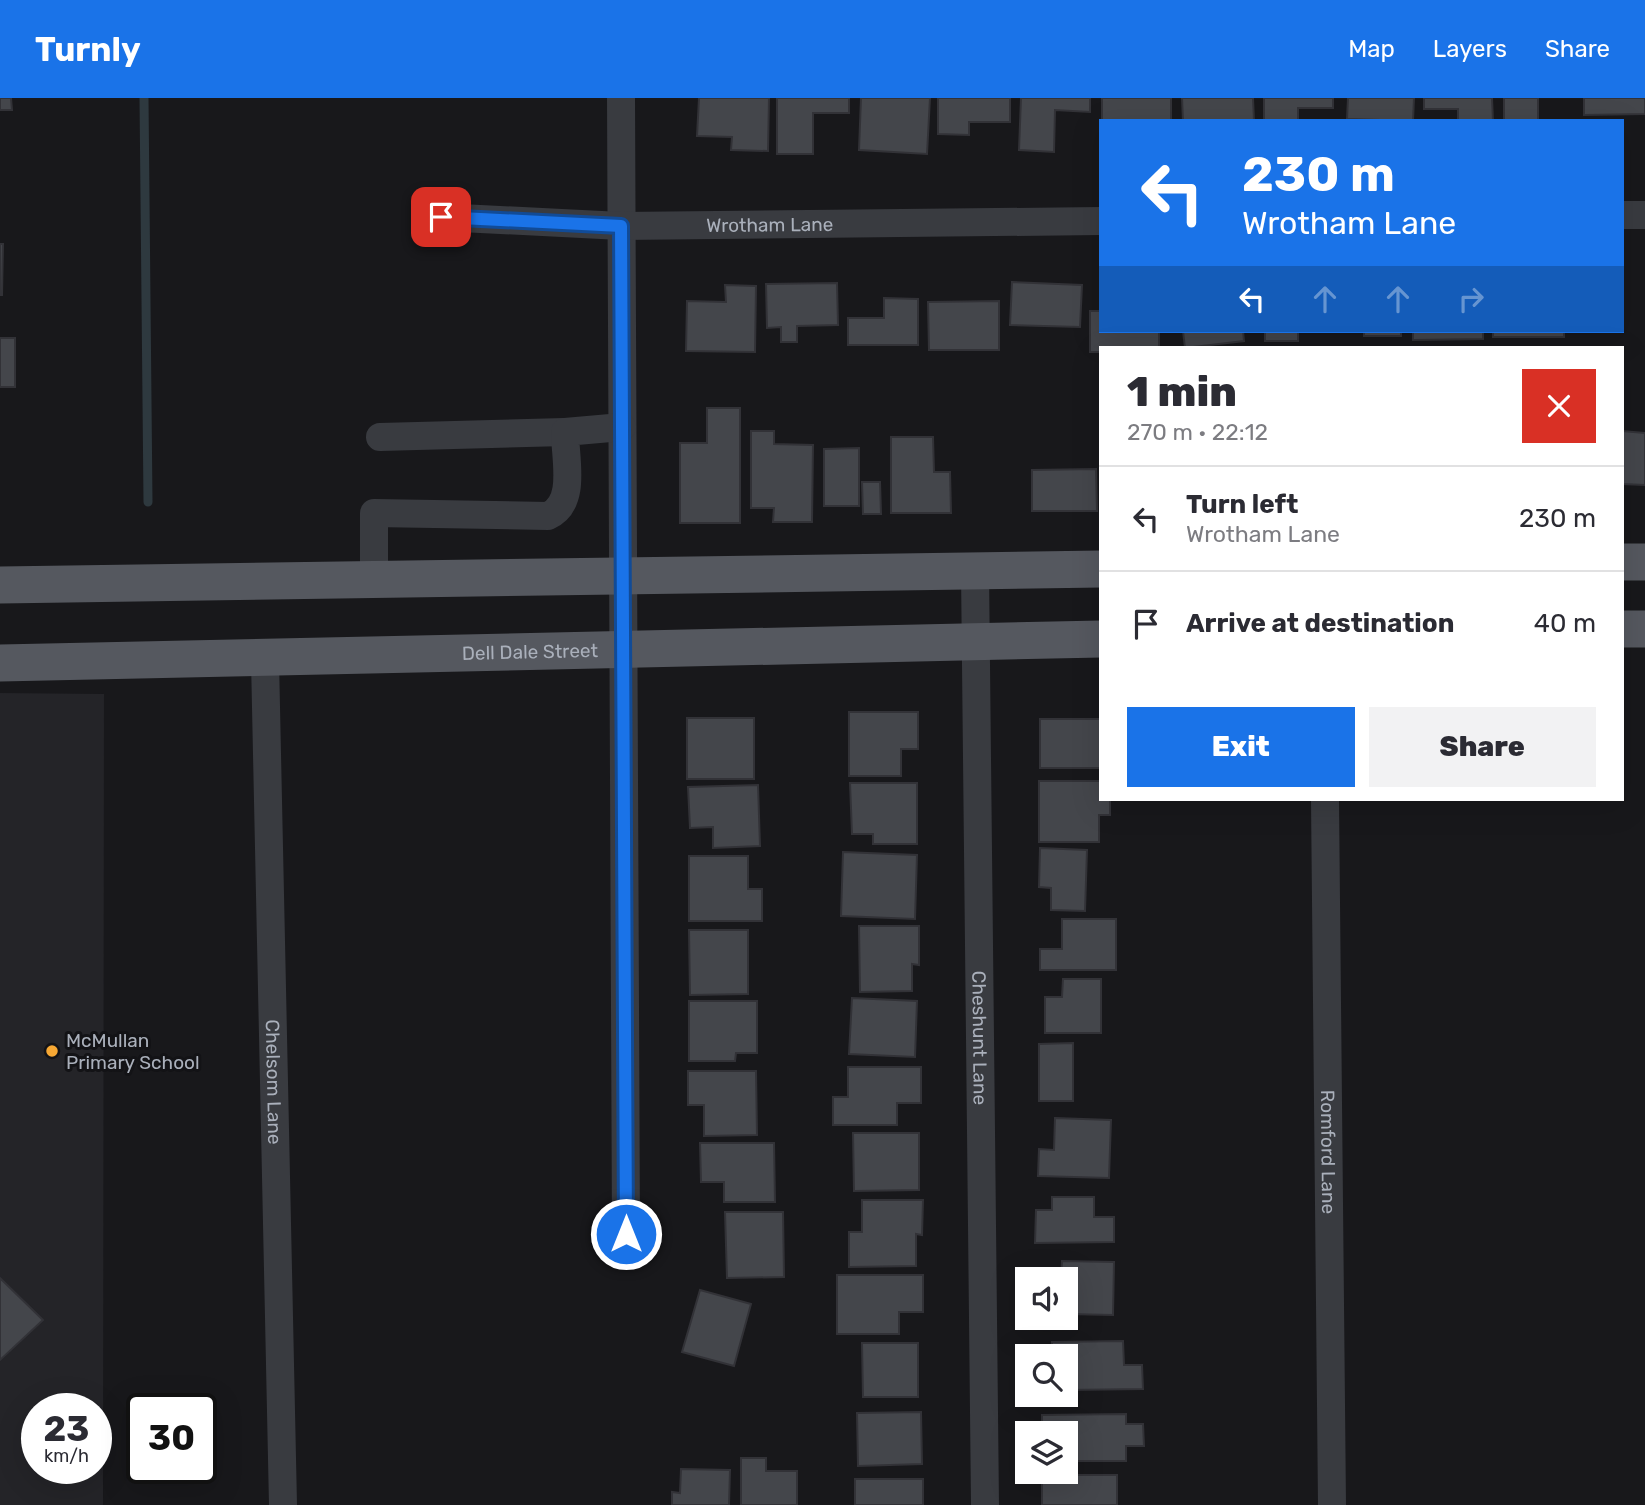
<!DOCTYPE html>
<html lang="en">
<head>
<meta charset="utf-8">
<style>
	body { margin:0; font-family:Rubik,sans-serif; background:#f2f2f3; color:#2b2b33; height:100vh; display:flex; flex-direction:column; font-size:26px; white-space:nowrap }
	* { box-sizing:border-box; margin:0 }
	p { font-size:23px; color:#7c7c81 }
	.icon { flex:none; width:38px; height:38px; fill:none; stroke:currentColor; stroke-width:2; stroke-linecap:round; stroke-linejoin:round }
	.map { position:relative; flex:1; overflow:hidden }
	.panel { position:absolute; left:1099px; top:248px; width:525px; height:455px; display:flex; flex-direction:column; background:#fff; border-radius:0px; box-shadow:0 7px 28px #0002 }
	.panel>* { flex:none }
	.hud { position:absolute; left:1099px; top:21px; width:525px; height:214px; border-radius:0px; box-shadow:0 7px 28px #0002; background:#1a73e8; color:#fff; overflow:hidden }
	.fabs { position:absolute; left:1015px; top:1169px; display:grid; gap:14px }
	.fabs a { display:grid; place-items:center; width:63px; height:63px; border-radius:0px; background:#fff; box-shadow:0 7px 28px #0002; font-size:35px }
	.speed { position:absolute; left:21px; top:1295px; display:flex; gap:14px; font-size:35px; font-weight:700; text-align:center }
	.speed>* { display:grid; place-content:center; width:91px; height:91px; border-radius:50%; background:#fff; box-shadow:0 7px 28px #0002; line-height:1 }
	.speed small { font-size:18px; font-weight:400 }
	.speed .limit { border:4px solid #111; border-radius:10px; background:#fff; color:#111 }
	.pin { position:absolute; display:grid; place-items:center; width:60px; height:60px; color:#fff; margin:-30px; border-radius:14px; box-shadow:0 4px 10px #0006 }
	.me { position:absolute; width:77px; margin:-38px; rotate:0deg; stroke-linejoin:round; filter:drop-shadow(0 0 5px #0008) }
	.turn { display:flex; align-items:center; gap:24px; height:147px; padding:0 28px; font-size:32px }
	.turn .icon { width:91px; height:91px; stroke-width:2.5 }
	.turn b { display:block; font-size:49px; line-height:60px }
	.lanes { display:flex; align-items:center; height:66px; padding:0 28px; background:#0003; justify-content:center; gap:35px; direction:ltr }
	.lanes .off { opacity:.35 }
	.round { display:grid; place-items:center; flex:none; width:74px; height:74px; border-radius:0px; background:#f2f2f3 }
	.overview { display:flex; align-items:center; justify-content:space-between; height:119px; padding:0 28px }
	h1 { font-size:42px; font-weight:800; line-height:52px }
	.primary-button { display:flex; gap:14px; margin-top:auto; padding:14px 28px }
	.primary-button a { flex:1; height:80px; border-radius:0px; background:#1a73e8; color:#fff; font-size:28px; font-weight:800; line-height:80px; text-align:center }
	.primary-button a+a { background:#f2f2f3; color:#2b2b33 }
	ul { padding:0; list-style:none }
	li { display:flex; align-items:center; gap:21px; height:105px; padding:0 28px; border-top:2px solid #e1e1e2 }
	li div { flex:1 }
	li b { display:block; font-size:26px }
	li em { font-style:normal }
	header { display:flex; align-items:center; gap:42px; box-sizing:border-box; height:98px; padding:0 35px; background:#1a73e8; color:#fff }
	header strong { font-size:33px }
	nav { display:flex; gap:38px; margin-inline-start:auto; font-size:24px }
	.map>svg:first-child { display:block }
</style>
</head>
<body>
<header>
<strong>Turnly</strong>
<nav><a>Map</a><a>Layers</a><a>Share</a></nav>
</header>
<div class="map">
<svg width="1645" height="1407" viewBox="0 0 1645 1407">
	<rect width="100%" height="100%" fill="#18181b"/>
	<path fill="#242428" fill-rule="evenodd" d="M0,595L104,596L103,1407H0ZM37,1311H96V1370H37Z"/>
	<g fill="none" stroke-linecap="round" stroke-linejoin="round">
		<path stroke="#2e393f" stroke-width="9" d="M144,0L148,404"/>
	</g>
	<path fill="#44464b" stroke="#323237" stroke-width="2" d="M0,0H11L12,12H0Z
		M699,0H769L768,53L731,52L732,39L697,38Z
		M777,0H849V15H813V56H777Z
		M861,0H930L927,56L859,52Z
		M938,0H1010V24H969V37L938,36Z
		M1021,0H1090V14L1055,12L1054,54L1019,52Z
		M1102,0H1171V23H1102Z
		M1182,0H1253L1254,23H1183Z
		M1264,0H1333V10H1298V23H1264Z
		M1348,0H1414L1413,23L1347,21Z
		M1424,0H1492L1493,23H1458V11H1424Z
		M1504,0H1538V23H1504Z
		M1584,0H1645V16L1584,17Z
		M0,146H3L2,197H0Z
		M1012,184L1082,187L1080,229L1010,227Z
		M837,185L838,227L797,228V244H781V229L767,230L766,186Z
		M725,187L756,188L755,254L686,253L687,203L726,204Z
		M884,200L918,201V247H848V220H884Z
		M999,203V252H929L928,204Z
		M1090,213H1101V233H1159V250H1101V254H1090Z
		M1183,233H1243L1244,243L1185,250Z
		M1265,233H1298V243H1265Z
		M1364,233H1401V238H1364Z
		M1413,233H1483V241L1413,242Z
		M1493,233H1564V239H1493Z
		M0,240H15V289H0Z
		M707,310H740V425H680V345H707Z
		M751,333H774V346L813,347L812,424H773L774,410H751Z
		M1622,333L1645,335V387L1622,386Z
		M891,339H933L934,374H950L951,415H891Z
		M859,350V408H824V351Z
		M1096,371L1097,413H1032V372Z
		M862,384H880L881,416H863Z
		M849,614H918V651H901V678H849Z
		M687,620H754V681H687Z
		M1040,621H1101V670H1040Z
		M1039,683H1101V702H1110V717H1099V744H1039Z
		M850,685H917V746H873V736H852Z
		M758,687L760,748L713,750V729L690,730L688,689Z
		M1040,750L1087,752L1085,813L1051,812V790L1039,789Z
		M843,754L917,757L915,821L841,818Z
		M689,758H748V791H762V823H689Z
		M1062,821H1116V872H1040V851H1062Z
		M859,828H919V867L912,866V893L860,894Z
		M689,832H748V896L690,897Z
		M1063,881H1101V935H1045V899H1062Z
		M852,900L917,903L915,959L849,956Z
		M689,903H757V955H736L735,963H689Z
		M1073,945V1003H1039V946Z
		M848,969H921V1005H897V1027H833V999H848Z
		M688,973H756L757,1037L704,1038V1007H688Z
		M1055,1020L1111,1022L1109,1080L1038,1078L1039,1051L1054,1052Z
		M853,1035H919V1092L854,1093Z
		M700,1045H774L775,1104H724V1084H701Z
		M1052,1099H1094V1119H1114V1144L1035,1145L1036,1112H1052Z
		M862,1102H923L922,1137L916,1136V1168L849,1169V1134H862Z
		M725,1114H783L784,1179L727,1180Z
		M1062,1163L1114,1164L1113,1217L1066,1216V1181H1061Z
		M837,1177H923V1214H899V1236H837Z
		M0,1180L43,1222L0,1262Z
		M700,1192L751,1206L734,1268L682,1254Z
		M1123,1243L1124,1267H1142L1143,1291L1066,1292V1258H1052V1244Z
		M862,1245H918V1299H863Z
		M921,1314L922,1366L858,1368L857,1315Z
		M1126,1316V1326H1143L1144,1348H1126V1363H1066V1335H1042V1317Z
		M741,1360H766V1373H797V1407H741Z
		M681,1371L730,1372L729,1407H672V1394L680,1395Z
		M1042,1377H1117V1407H1042Z
		M855,1381H923V1407H855Z"/>
	<g fill="none" stroke-linecap="round" stroke-linejoin="round">
		<g stroke="#393b40" stroke-width="28">
			<path d="M621,0L626,1136"/>
			<path d="M1622,117H1645"/>
			<path id="s1" d="M441,119L621,128L1101,123"/>
			<path d="M380,339L565,334"/>
			<path id="s2" d="M975,473L985,1407"/>
			<path d="M374,481V415L548,418C577,405 565,361 565,334L622,329"/>
			<path id="s3" d="M265,562L283,1407"/>
			<path id="s4" d="M1325,702L1332,1407"/>
		</g>
		<g stroke="#55585f" stroke-width="37">
			<path d="M1622,464H1645"/>
			<path d="M0,487L1101,471"/>
			<path d="M1622,531H1645"/>
			<path id="s5" d="M0,565L1101,541"/>
		</g>
	</g>
	<g fill="none" stroke-linecap="round" stroke-linejoin="round">
		<g stroke="#114b97" stroke-width="18">
			<path id="route" d="M441,119L621,128L626,1136"/>
		</g>
		<use href="#route" stroke="#1a73e8" stroke-width="12"/>
	</g>
	<circle fill="#f7a834" stroke="#131316" stroke-width="2.5" cx="52" cy="953" r="7"/>
	<g text-anchor="middle" dominant-baseline="central" stroke-width="6" stroke-linejoin="round" paint-order="stroke">
		<g font-size="19" fill="#aab0bb" stroke="#131316">
			<text stroke="none"><textPath href="#s1" startOffset="329">Wrotham Lane</textPath></text>
			<text stroke="none"><textPath href="#s5" startOffset="530">Dell Dale Street</textPath></text>
			<text stroke="none"><textPath href="#s2" startOffset="467">Cheshunt Lane</textPath></text>
			<text stroke="none"><textPath href="#s3" startOffset="422">Chelsom Lane</textPath></text>
			<text stroke="none"><textPath href="#s4" startOffset="352">Romford Lane</textPath></text>
		</g>
		<g font-size="19" fill="#aab0bb" stroke="#131316" text-anchor="start">
			<text x="66" y="942">McMullan<tspan x="66" dy="22">Primary School</tspan></text>
		</g>
	</g>
</svg>
<div class="fabs">
<a><svg class="icon" aria-label="sound" viewBox="0 0 24 24"><path d="M4 9h4l5-4v14l-5-4H4zM17 9q2 3 0 6"/></svg></a>
<a><svg class="icon" aria-label="search" viewBox="0 0 24 24"><circle cx="10" cy="10" r="6"/><path d="M15 15l6 6"/></svg></a>
<a><svg class="icon" aria-label="layers" viewBox="0 0 24 24"><path d="M12 4l9 5-9 5-9-5zM3 14l9 5 9-5"/></svg></a>
</div>
<div class="speed"><div>23<small>km/h</small></div><div class="limit">30</div></div>
<div class="pin" style="left:441px;top:119px;background:#d93025"><svg class="icon" aria-label="arrive" viewBox="0 0 24 24"><path d="M6 21V4h12l-3 4 3 4H6"/></svg></div>
<svg class="me" style="left:626px;top:1136px" viewBox="-20 -20 40 40"><circle r="17" fill="#1a73e8" stroke="#fff" stroke-width="3"/><path d="M0-11L8 9 0 5-8 9z" fill="#fff"/></svg>
<div class="hud">
<div class="turn"><svg class="icon" aria-label="left" viewBox="0 0 24 24"><path d="M17 20v-9H6M10 6l-5 5 5 5"/></svg><div><b>230 m</b>Wrotham Lane</div></div>
<div class="lanes"><svg class="icon" aria-label="left" viewBox="0 0 24 24"><path d="M17 20v-9H6M10 6l-5 5 5 5"/></svg><svg class="icon off" aria-label="ahead" viewBox="0 0 24 24"><path d="M12 20V5M6 11l6-6 6 6"/></svg><svg class="icon off" aria-label="ahead" viewBox="0 0 24 24"><path d="M12 20V5M6 11l6-6 6 6"/></svg><svg class="icon off" aria-label="right" viewBox="0 0 24 24"><path d="M7 20v-9h11M14 6l5 5-5 5"/></svg></div>
</div>
<section class="panel">
<div class="overview"><div><h1>1 min</h1><p>270 m · 22:12</p></div><a class="round" style="background:#d93025;color:#fff"><svg class="icon" aria-label="close" viewBox="0 0 24 24"><path d="M6 6l12 12M18 6L6 18"/></svg></a></div>
<ul>
<li><svg class="icon" aria-label="left" viewBox="0 0 24 24"><path d="M17 20v-9H6M10 6l-5 5 5 5"/></svg><div><b>Turn left</b><p>Wrotham Lane</p></div><em>230 m</em></li>
<li><svg class="icon" aria-label="arrive" viewBox="0 0 24 24"><path d="M6 21V4h12l-3 4 3 4H6"/></svg><div><b>Arrive at destination</b></div><em>40 m</em></li>
</ul>
<div class="primary-button"><a>Exit</a><a>Share</a></div>
</section>
</div>
</body>
</html>
